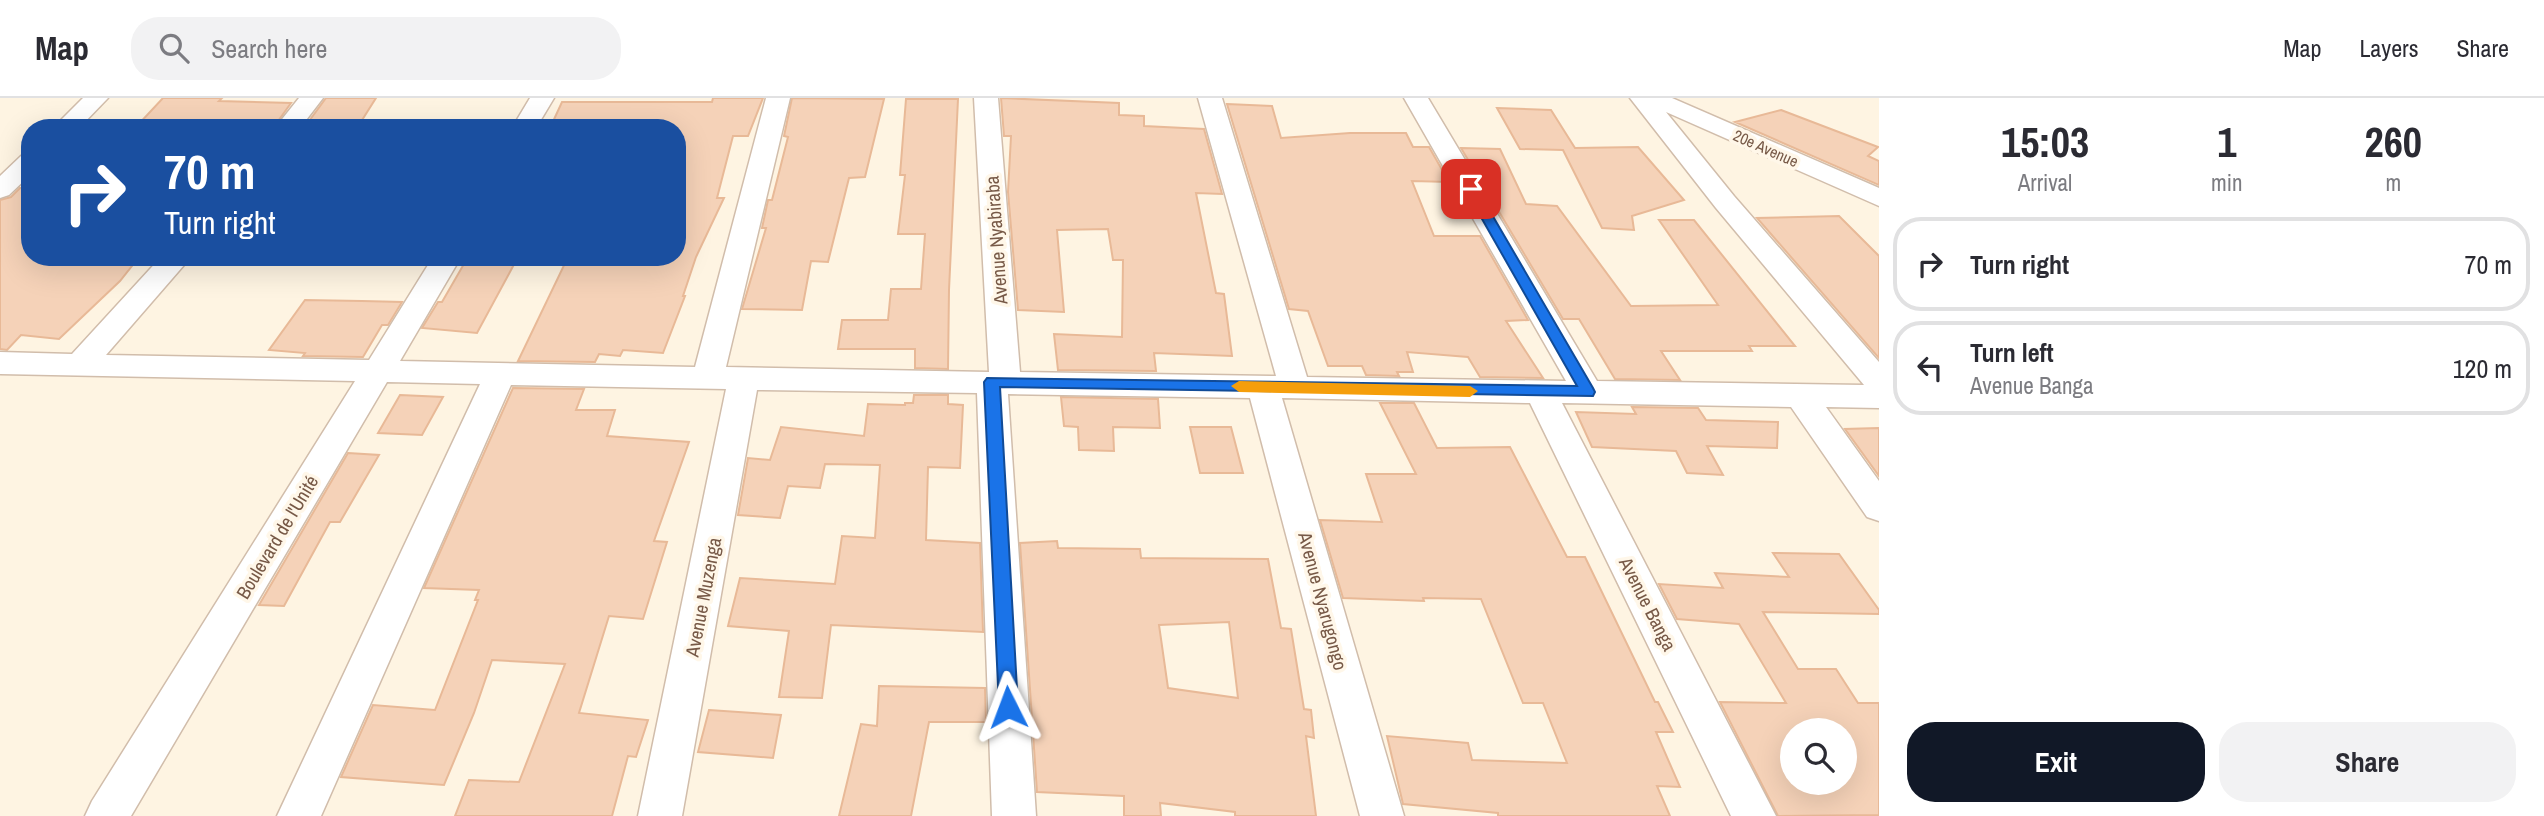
<!DOCTYPE html>
<html lang="en">
<head>
<meta charset="utf-8">
<style>
	body { margin:0; font-family:"Archivo Narrow",sans-serif; background:#f2f2f3; color:#2b2b33; height:100vh; display:flex; flex-direction:column; font-size:26px; white-space:nowrap }
	* { box-sizing:border-box; margin:0 }
	p { font-size:23px; color:#7c7c81 }
	.icon { flex:none; width:38px; height:38px; fill:none; stroke:currentColor; stroke-width:2; stroke-linecap:round; stroke-linejoin:round }
	.map { position:relative; flex:1; overflow:hidden }
	.details { display:flex; flex-direction:column; background:#fff; width:665px }
	.details>* { flex:none }
	.guide { position:absolute; left:21px; top:21px; width:665px; height:147px; border-radius:28px; box-shadow:0 7px 28px #0002; background:#1a4fa0; color:#fff; overflow:hidden }
	.fabs { position:absolute; left:1780px; top:620px; display:grid; gap:14px }
	.fabs a { display:grid; place-items:center; width:77px; height:77px; border-radius:50%; background:#fff; box-shadow:0 7px 28px #0002; font-size:35px }
	.pin { position:absolute; display:grid; place-items:center; width:60px; height:60px; color:#fff; margin:-30px; border-radius:14px; box-shadow:0 4px 10px #0006 }
	.me { position:absolute; width:77px; margin:-38px; rotate:357deg; stroke-linejoin:round; filter:drop-shadow(0 0 5px #0008) }
	.turn { display:flex; align-items:center; gap:24px; height:147px; padding:0 28px; font-size:32px }
	.turn .icon { width:91px; height:91px; stroke-width:2.5 }
	.turn b { display:block; font-size:49px; line-height:60px }
	.eta { display:flex; justify-content:space-evenly; align-items:center; height:119px; text-align:center }
	.eta b { font-size:42px; font-weight:700; line-height:49px }
	.button { display:flex; gap:14px; margin-top:auto; padding:14px 28px }
	.button a { flex:1; height:80px; border-radius:28px; background:#111827; color:#fff; font-size:28px; font-weight:700; line-height:80px; text-align:center }
	.button a+a { background:#f2f2f3; color:#2b2b33 }
	ul { padding:0; list-style:none }
	li { display:flex; align-items:center; gap:21px; height:94px; margin:0 14px 10px; padding:0 14px; border:4px solid #e1e1e2; border-radius:28px }
	li div { flex:1 }
	li b { display:block; font-size:26px }
	li em { font-style:normal }
	header { display:flex; align-items:center; gap:42px; box-sizing:border-box; height:98px; padding:0 35px; background:#fff; border-bottom:2px solid #e1e1e2 }
	header strong { font-size:33px }
	nav { display:flex; gap:38px; margin-inline-start:auto; font-size:24px }
	.search { width:490px; height:63px; background:#f2f2f3; display:flex; align-items:center; gap:18px; box-sizing:border-box; padding:0 24px; border-radius:28px; color:#7c7c81; font-size:26px }
	main { display:flex; flex:1; min-height:0 }
	.map>svg:first-child { display:block }
</style>
</head>
<body>
<header>
<strong>Map</strong>
<div class="search"><svg class="icon" aria-label="search" viewBox="0 0 24 24"><circle cx="10" cy="10" r="6"/><path d="M15 15l6 6"/></svg>Search here</div>
<nav><a>Map</a><a>Layers</a><a>Share</a></nav>
</header>
<main>
<div class="map">
<svg width="1879" height="718" viewBox="0 0 1879 718">
	<rect width="100%" height="100%" fill="#fef4e2"/>
	<path fill="#f5d2b8" stroke="#e8b997" stroke-width="2" fill-rule="evenodd" d="M163,0H222L219,3L291,5L273,30H135Z
		M326,0H376L357,30H304Z
		M713,0H763L748,38H733L717,100H724L696,159L683,198H685L663,255L623,252L620,258L599,256L595,264L518,263L568,159H677V30H550L562,4H712Z
		M792,0L884,1L865,79L849,80L828,164L811,163L802,212L742,211L766,130H762L768,102H772L788,39L784,38Z
		M1001,0L1119,5V17L1144,18V28L1204,31L1222,96L1196,95L1216,195L1224,196L1232,258L1154,255L1156,273L1058,272L1054,236L1122,239L1123,162H1113L1108,131L1057,132L1064,214L1018,212L1008,94L1011,38H1004Z
		M906,1H958L949,192L948,271L915,270V251H838L842,222H888L891,191H921L925,136H898L905,77H900Z
		M1227,6L1272,8L1281,40L1350,35H1406L1413,49H1429L1449,84L1412,83L1434,138H1480L1528,222L1506,223L1543,280L1480,279L1468,259L1407,254L1413,274H1397L1399,278L1366,277L1362,268H1328L1308,213L1289,211Z
		M1497,10L1551,12L1575,50L1638,49L1684,102L1632,118L1634,132L1602,130L1563,52L1520,51Z
		M1781,12L1878,49L1868,58L1879,63V87L1735,24Z
		M1461,50L1500,51L1526,106L1557,108L1631,208L1718,207L1659,122H1694L1795,248H1749L1752,253H1661L1680,282L1615,281L1579,221H1563Z
		M20,90H30V159H139L120,183L59,241L21,237L7,252L0,251V102L11,99Z
		M1839,118L1879,158V260L1757,120Z
		M468,159H518L477,235L422,230L438,204H442Z
		M305,202L362,203L402,204L388,227H382L363,259L303,258L305,255L269,252Z
		M513,290L584,291L576,312H615L607,338L689,344L654,443L667,444L643,521L609,518L579,615L648,622L636,659L628,658L612,718H455L469,682L519,684L565,566L492,562L474,615L444,687L341,679L373,607L435,612L478,502H475L479,492L424,490Z
		M400,297L443,299L422,337L378,335Z
		M914,297H948V306L963,307L960,370L928,369L926,442L980,445L983,534L831,527L822,600L779,599L789,533L728,528L740,480L835,486L842,438L875,440L880,367L825,366L820,390L788,388L780,420L738,417L748,360L770,362L781,329L864,338L868,306L905,307V305H913Z
		M1061,299L1158,301L1160,330L1113,329L1114,353L1079,352L1078,329L1064,328Z
		M1380,305H1414L1437,350L1510,349L1567,459H1585L1655,604H1658L1673,634H1656L1680,689L1657,688L1670,718H1498V715L1403,706L1387,638L1468,645L1472,662L1567,665L1543,605H1523L1481,501L1423,500L1424,503L1343,500L1320,422L1382,424L1366,376H1416Z
		M1632,309L1698,310L1706,322L1778,324L1777,350L1707,348L1723,377L1687,375L1676,353L1592,349L1576,314L1636,316Z
		M1190,329H1231L1243,375H1200Z
		M1879,330V378L1845,331Z
		M348,355L379,357L340,424H330L284,508L259,507Z
		M1057,443L1058,450L1140,451L1141,460L1268,461L1281,530L1291,531L1304,611L1311,612L1314,640L1306,638L1316,718H1235V714L1160,705L1161,718H1124V698L1037,694L1020,445ZM1229,524L1238,600L1168,590L1159,527Z
		M1773,455L1839,456L1879,512V516L1763,514L1798,571H1836L1858,605H1879V717L1778,718L1720,604L1786,605L1739,526L1677,521L1659,486L1723,490L1715,475L1789,479ZM1792,632H1844V684H1792Z
		M879,588L985,590L986,624H929L911,718H839L861,626L877,628Z
		M709,612L781,617L773,660L698,654Z"/>
	<g fill="none" stroke-linecap="round" stroke-linejoin="round">
		<g stroke="#d1bdab" stroke-width="3">
			<path id="minor" d="M83,0H108L79,30H53Z
				M299,0H323L300,30H275Z
				M530,0H554L536,30H512Z
				M766,0H790L726,269L989,274L974,0H998L1020,274L1276,278L1198,0H1222L1307,279L1566,283L1404,0H1428L1597,283L1864,287L1716,110L1630,0H1672L1879,90V108L1666,14L1734,98L1879,264V310L1826,309L1879,383V423L1867,419L1791,309L1562,305L1776,718H1731L1530,305L1282,300L1404,718H1360L1250,300L1008,296L1036,718H992L977,295L757,292L682,718H638L726,291L511,287L321,718H277L480,286L387,284L131,718H85L92,703L355,283L0,276V254L72,256L161,159H191L106,257L369,262L433,159H461L400,263L695,269Z
				M30,56V77L9,97L0,100V78L21,58Z"/>
		</g>
		<use href="#minor" fill="#fff" fill-rule="evenodd"/>
	</g>
	<path fill="#1a73e8" stroke="#114b97" stroke-width="2" d="M1471,87L1477,91L1593,290L1595,294L1593,298L1000,289L1018,609L1015,616L1008,618L1002,616L999,609L984,284L987,280L1577,288L1465,91Z"/>
	<path fill="#f59e0b" d="M1239,283L1470,288L1478,293L1470,299L1239,294L1231,288Z"/>
	<g text-anchor="middle" dominant-baseline="central" stroke-width="7" stroke-linejoin="round" paint-order="stroke">
		<g font-size="16" fill="#775947" stroke="#fff7e9">
			<text transform="translate(1766 50) rotate(24)">20e Avenue</text>
		</g>
		<g font-size="19" fill="#775947" stroke="#fff7e9">
			<text transform="translate(996 142) rotate(-94)">Avenue Nyabiraba</text>
			<text transform="translate(277 439) rotate(-59)">Boulevard de l'Unité</text>
			<text transform="translate(703 499) rotate(-79)">Avenue Muzenga</text>
			<text transform="translate(1323 503) rotate(75)">Avenue Nyarugongo</text>
			<text transform="translate(1648 506) rotate(63)">Avenue Banga</text>
		</g>
	</g>
</svg>
<div class="fabs">
<a><svg class="icon" aria-label="search" viewBox="0 0 24 24"><circle cx="10" cy="10" r="6"/><path d="M15 15l6 6"/></svg></a>
</div>
<div class="pin" style="left:1471px;top:91px;background:#d93025"><svg class="icon" aria-label="arrive" viewBox="0 0 24 24"><path d="M6 21V4h12l-3 4 3 4H6"/></svg></div>
<svg class="me" style="left:1008px;top:609px" viewBox="-20 -20 40 40"><path d="M0-17L14 15 0 8-14 15z" fill="#1a73e8" stroke="#fff" stroke-width="4"/></svg>
<div class="guide">
<div class="turn"><svg class="icon" aria-label="right" viewBox="0 0 24 24"><path d="M7 20v-9h11M14 6l5 5-5 5"/></svg><div><b>70 m</b>Turn right</div></div>
</div>
</div>
<section class="details">
<div class="eta">
<div><b>15:03</b><p>Arrival</p></div>
<div><b>1</b><p>min</p></div>
<div><b>260</b><p>m</p></div>
</div>
<ul>
<li><svg class="icon" aria-label="right" viewBox="0 0 24 24"><path d="M7 20v-9h11M14 6l5 5-5 5"/></svg><div><b>Turn right</b></div><em>70 m</em></li>
<li><svg class="icon" aria-label="left" viewBox="0 0 24 24"><path d="M17 20v-9H6M10 6l-5 5 5 5"/></svg><div><b>Turn left</b><p>Avenue Banga</p></div><em>120 m</em></li>
</ul>
<div class="button"><a>Exit</a><a>Share</a></div>
</section>
</main>
</body>
</html>
